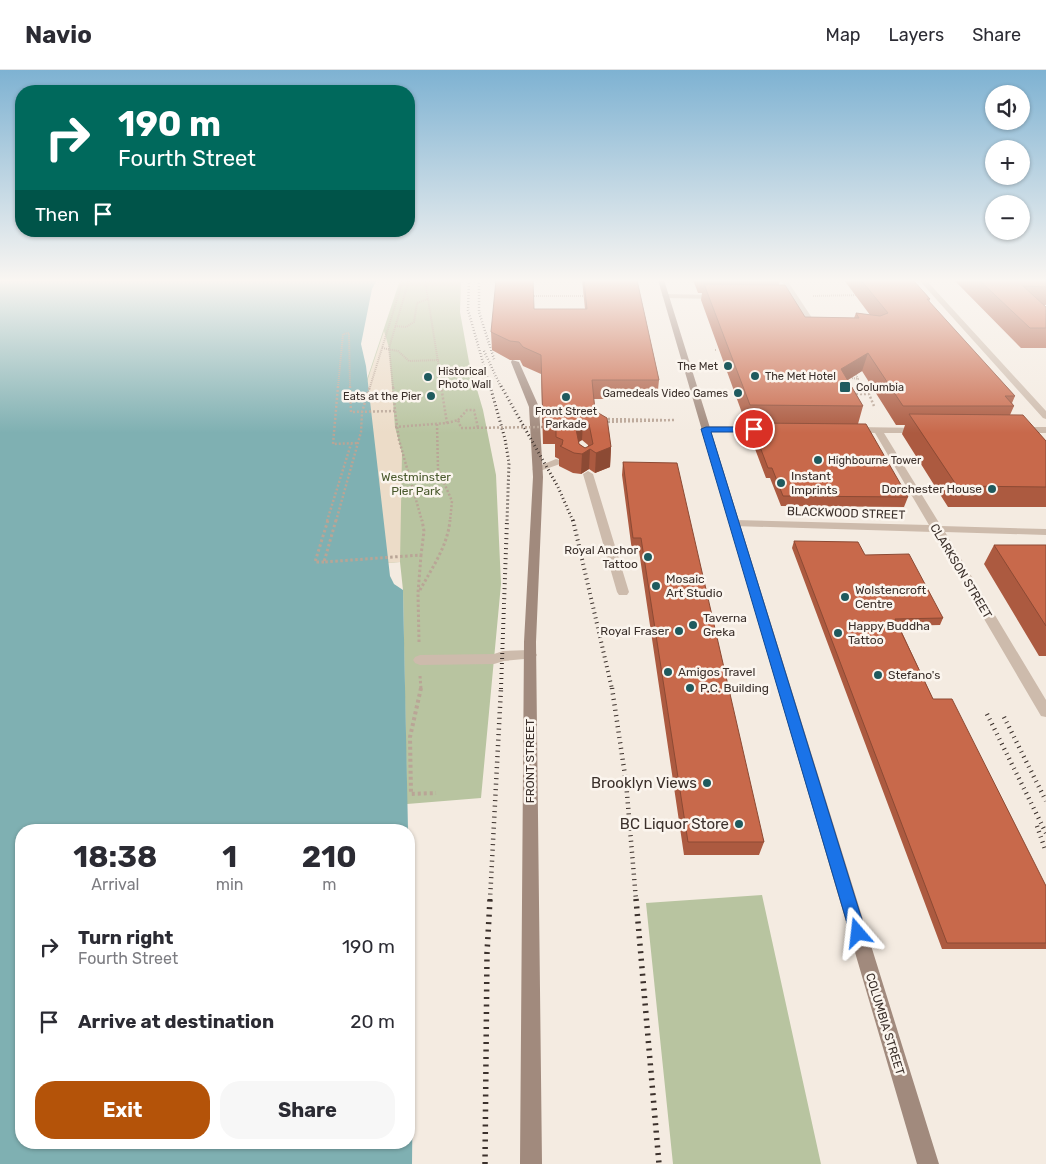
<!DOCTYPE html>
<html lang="en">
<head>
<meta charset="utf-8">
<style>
	body { margin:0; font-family:Rubik,sans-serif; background:#f7f7f7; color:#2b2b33; height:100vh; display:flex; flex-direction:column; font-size:19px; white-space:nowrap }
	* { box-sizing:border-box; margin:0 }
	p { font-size:16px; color:#7c7c81 }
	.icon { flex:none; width:28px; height:28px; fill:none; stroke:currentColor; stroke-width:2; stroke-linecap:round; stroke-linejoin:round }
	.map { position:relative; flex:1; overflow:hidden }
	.sheet { position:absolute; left:15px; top:754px; width:400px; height:325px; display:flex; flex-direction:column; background:#fff; border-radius:20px; box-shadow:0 1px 4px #0004 }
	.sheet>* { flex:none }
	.top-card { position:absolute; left:15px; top:15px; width:400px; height:152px; border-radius:20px; box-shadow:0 1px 4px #0004; background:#00695c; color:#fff; overflow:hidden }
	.buttons { position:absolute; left:985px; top:15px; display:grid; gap:10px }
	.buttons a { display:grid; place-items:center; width:45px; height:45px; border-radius:50%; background:#fff; box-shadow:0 1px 4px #0004; font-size:25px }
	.pin { position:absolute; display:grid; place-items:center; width:42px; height:42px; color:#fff; margin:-21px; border:2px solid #fff; border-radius:50%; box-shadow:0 1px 5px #0007 }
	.me { position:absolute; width:55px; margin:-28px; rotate:343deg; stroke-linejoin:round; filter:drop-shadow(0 0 4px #0008) }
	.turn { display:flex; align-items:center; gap:18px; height:105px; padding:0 20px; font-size:22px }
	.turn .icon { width:65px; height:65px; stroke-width:2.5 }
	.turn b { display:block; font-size:35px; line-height:42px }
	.then { display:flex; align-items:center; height:48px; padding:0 20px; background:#0003; gap:10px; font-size:19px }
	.eta { display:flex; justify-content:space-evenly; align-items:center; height:85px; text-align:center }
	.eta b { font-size:30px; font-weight:700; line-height:35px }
	.action { display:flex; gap:10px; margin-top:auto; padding:10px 20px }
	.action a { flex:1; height:58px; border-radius:20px; background:#b45309; color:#fff; font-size:20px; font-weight:700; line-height:58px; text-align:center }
	.action a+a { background:#f7f7f7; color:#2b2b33 }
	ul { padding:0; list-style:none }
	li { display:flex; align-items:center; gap:15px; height:75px; padding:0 20px }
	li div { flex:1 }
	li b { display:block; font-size:19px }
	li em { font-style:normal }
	header { display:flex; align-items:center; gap:30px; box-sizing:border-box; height:70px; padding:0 25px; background:#fff; border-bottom:1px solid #e1e1e2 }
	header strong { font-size:24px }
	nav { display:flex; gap:28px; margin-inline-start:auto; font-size:18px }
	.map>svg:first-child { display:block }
</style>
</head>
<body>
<header>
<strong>Navio</strong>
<nav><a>Map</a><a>Layers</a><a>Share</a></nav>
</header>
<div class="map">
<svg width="1046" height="1094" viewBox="0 0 1046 1094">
	<rect width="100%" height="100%" fill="#f4ebe1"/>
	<path fill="#b8c4a0" d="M400,210H461L460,242L469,292L483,340L496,405L501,514L481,728L407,734L403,520L400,492L304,499Z
		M762,825L821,1094H673L646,833Z"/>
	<path fill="#ecdcc8" d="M384,261L389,278L395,357L402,383L400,492L304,499Z"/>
	<path fill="#7fb0b2" d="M0,210H377L372,219L361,274L366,296L390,506L394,514L403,520L408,760H21V1072H409V804L413,1000L412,1094H0Z"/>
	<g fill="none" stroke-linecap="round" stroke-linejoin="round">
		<path stroke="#b9a596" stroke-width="2" stroke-dasharray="1 1" stroke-linecap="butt" d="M425,210L442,317
			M426,217L432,210
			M532,226H583
			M813,226L859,225
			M395,256L406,257L414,252L417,233L428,229
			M382,278L398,281L409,291L439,290
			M715,280H717
			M852,308L858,309L855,302
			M338,317L343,264L349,263L350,317
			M370,317L403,210
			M393,317L389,278L409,210"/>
		<path stroke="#b9a596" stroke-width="2.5" stroke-dasharray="2 2" stroke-linecap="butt" d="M338,316L333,374L358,373
			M350,316L351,342L395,341L393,316
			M852,324H869L874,336
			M395,341L399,370L422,451
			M604,349L663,350
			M458,350L467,340H474L478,358
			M604,352L674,350
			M447,353L458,350L461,358
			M437,354L438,399L452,431L450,451
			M395,357L447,353L441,316
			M327,451L351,374
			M336,451L361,362L362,342L370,316"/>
		<path stroke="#b9a596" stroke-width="3" stroke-dasharray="2.5 2.5" stroke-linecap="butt" d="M336,450L324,492L421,485L424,461L422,450
			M324,492H315L328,450
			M420,520C432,498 448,475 450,450
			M419,572L418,523L421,485
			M420,606L421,619"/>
		<path stroke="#b9a596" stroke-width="4" stroke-dasharray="3 3" stroke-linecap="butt" d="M421,618L410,667L411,724L436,723"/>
		<path fill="#cdbbac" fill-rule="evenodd" d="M556,389L560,390V394L537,402L532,399Z
			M588,401L593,404L629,522L627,525H619L617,522L583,404Z
			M530,580L535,582L537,585L535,588L504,591L494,594L420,595L415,593L413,590L415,587L420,585L494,584L503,581Z"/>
		<path fill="#cdbbac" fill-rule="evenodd" d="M781,210H787L816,254L815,256H809Z
			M919,210H926L1046,341V349L1043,348Z
			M663,224L717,225L721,227L717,229L666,228L662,226Z
			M706,356H766L771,359L766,362L703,361L701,359Z
			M854,357L924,358V362L921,363H884L941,456L1046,459V465L945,462L1046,630V647L1041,646L933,462L734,456L729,453L734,450L929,455L875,363L851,362V358Z
			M1046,357V363H1021L1016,360L1021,357Z"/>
		<path fill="#a18a7d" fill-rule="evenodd" d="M658,210H664L939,1094H917Z
			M512,290L519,292L539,337L543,407L536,572L542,1094H520L524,572L533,407L529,337L511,292Z"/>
		<path stroke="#3b302b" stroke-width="2.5" stroke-dasharray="0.5 2.5" stroke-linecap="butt" d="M469,210L468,240L490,317
			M479,210V242L494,289
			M484,281L501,317"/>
		<path stroke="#3b302b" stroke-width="3" stroke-dasharray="1 3" stroke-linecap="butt" d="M490,316L505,369L509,393L507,451
			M501,316L558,417L573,451"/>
		<path stroke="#3b302b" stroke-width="4" stroke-dasharray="1 4" stroke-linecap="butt" d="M573,450L612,619
			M501,619L507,450"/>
		<path stroke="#3b302b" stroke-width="4.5" stroke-dasharray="1 4.5" stroke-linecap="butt" d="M612,618L626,712L636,830
			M987,644L1046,763
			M1004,647L1046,731
			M1037,756L1046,782
			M490,830L501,618"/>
		<path stroke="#3b302b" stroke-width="5.5" stroke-dasharray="2 5.5" stroke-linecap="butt" d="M636,829L659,1094
			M485,1094L487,883L490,829"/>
		<path stroke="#b9a596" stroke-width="2.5" stroke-dasharray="2 2" stroke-linecap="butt" d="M461,358L545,357"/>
	</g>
	<path fill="#ac5a40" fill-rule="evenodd" d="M582,210H637L659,310L657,329H594L595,341L611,377L610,397L595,403L589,399L581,404L573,403L559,396V389L555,387V374H543L541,304L523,296L520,290H510L492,280L491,262L534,239H585ZM582,370L588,375V377L585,378L579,374V372Z
		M693,210H780L779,215L805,247L854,248L856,243L870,245L844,210H913L930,229L929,232L1015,326L1012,333L1014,336L1010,345L1046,371V437H948L902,364L905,355H896L862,301L848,310L863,336L858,354L908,427L904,437L781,436L770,408H766L749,363L751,354H746L701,230L702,223H698Z
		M954,210H1046V235H1044L1046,237V278H1021Z
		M623,392L764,772L759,785H684L639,481H632L622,405Z
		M794,471L943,548L940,555L899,556L933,629L1046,816V879H942L792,478Z
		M994,475H1046V586H1039L984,494Z"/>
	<path fill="#8c4a34" d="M868,283L862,301L836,317L841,299Z
		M583,350L582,370L574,374L575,354Z
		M611,377L610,397L595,403L596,383Z
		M590,379L589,399L581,404L582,384Z"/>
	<path fill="#c8694b" stroke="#8c4a34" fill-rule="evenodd" d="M496,210H533L534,239H587L584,210H637L659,310H592L595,341L607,348L611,377L596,383L590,379L582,384L574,383L560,376L562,375L563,370L556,367V354L543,353L541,285L523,277L519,272L510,271L491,262ZM583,350L589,354L593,374L585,378L579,374L575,354Z
		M861,210H913L930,229H927L1015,326H1005L1014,336H903L868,283L841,299L863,336L750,335L704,214L785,215L805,247L859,248L856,243L880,246L888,243Z
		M979,210H1046V217L1023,216L1046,237V258H1030Z
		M909,344L1023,345L1046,371V417L957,416Z
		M751,353L866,354L908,427L783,426L772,398H768Z
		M623,392L677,393L764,772H688L641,468H633Z
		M794,471L858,472L865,485L909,484L943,548L895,549L933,629H952L1046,816V873H947Z
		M994,475H1046V556Z"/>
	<linearGradient id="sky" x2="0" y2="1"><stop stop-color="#7eb2d2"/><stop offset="0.58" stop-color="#faf6f2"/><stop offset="1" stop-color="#faf6f2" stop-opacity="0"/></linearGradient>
	<rect width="1046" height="363" fill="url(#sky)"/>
	<path fill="#1a73e8" stroke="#114b97" d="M706,357H754L759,359L754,362H711L866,863L864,869L858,871L852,869L850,863L701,359Z"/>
	<g fill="#1f5a5e" stroke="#fbf5ee" stroke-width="2">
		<circle cx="728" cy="296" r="5"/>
		<circle cx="755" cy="306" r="5"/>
		<circle cx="428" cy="307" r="5"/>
		<rect x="839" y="311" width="12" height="12" rx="2.5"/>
		<circle cx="738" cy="323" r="5"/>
		<circle cx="431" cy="326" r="5"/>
		<circle cx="566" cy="327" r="5"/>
		<circle cx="818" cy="390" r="5"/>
		<circle cx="781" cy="413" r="5"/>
		<circle cx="992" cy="419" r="5"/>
		<circle cx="648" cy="487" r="5"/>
		<circle cx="656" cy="516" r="5"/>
		<circle cx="845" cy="527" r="5"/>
		<circle cx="693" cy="555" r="5"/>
		<circle cx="679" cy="561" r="5"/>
		<circle cx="838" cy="563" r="5"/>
		<circle cx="668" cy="602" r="5"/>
		<circle cx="878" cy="605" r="5"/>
		<circle cx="690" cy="618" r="5"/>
		<circle cx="707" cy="713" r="5"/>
		<circle cx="739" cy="754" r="5"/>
	</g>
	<g text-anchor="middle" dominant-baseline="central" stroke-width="5" stroke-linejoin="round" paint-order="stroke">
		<g font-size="11" fill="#3b302b" stroke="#fbf5ee" text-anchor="start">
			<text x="718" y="296" text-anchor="end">The Met</text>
			<text x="438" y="301">Historical<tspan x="438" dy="13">Photo Wall</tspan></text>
			<text x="765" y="306">The Met Hotel</text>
			<text x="856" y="317">Columbia</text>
			<text x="728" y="323" text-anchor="end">Gamedeals Video Games</text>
			<text x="421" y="326" text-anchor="end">Eats at the Pier</text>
			<text x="566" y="341" text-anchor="middle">Front Street<tspan x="566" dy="13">Parkade</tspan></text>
			<text x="828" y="390">Highbourne Tower</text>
		</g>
		<g font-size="12" fill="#3b302b" stroke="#fbf5ee" text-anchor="start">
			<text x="791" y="406">Instant<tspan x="791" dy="14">Imprints</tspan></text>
			<text x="982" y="419" text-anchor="end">Dorchester House</text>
			<text x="638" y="480" text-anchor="end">Royal Anchor<tspan x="638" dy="14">Tattoo</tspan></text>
			<text x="666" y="509">Mosaic<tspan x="666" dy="14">Art Studio</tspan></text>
			<text x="855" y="520">Wolstencroft<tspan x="855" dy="14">Centre</tspan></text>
			<text x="703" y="548">Taverna<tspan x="703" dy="14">Greka</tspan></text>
			<text x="848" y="556">Happy Buddha<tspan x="848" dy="14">Tattoo</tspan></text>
			<text x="669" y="561" text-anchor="end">Royal Fraser</text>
			<text x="678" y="602">Amigos Travel</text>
			<text x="888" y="605">Stefano's</text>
			<text x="700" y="618">P.C. Building</text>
		</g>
		<g font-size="12" fill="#4a5a2e" stroke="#fbf5ee">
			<text x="416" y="407">Westminster<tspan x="416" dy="14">Pier Park</tspan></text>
		</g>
		<g font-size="12" fill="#3b302b" stroke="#fbf5ee">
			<text transform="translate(846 443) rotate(2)">BLACKWOOD STREET</text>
			<text transform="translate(961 501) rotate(59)">CLARKSON STREET</text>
			<text transform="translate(530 691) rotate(-90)">FRONT STREET</text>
			<text transform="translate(885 954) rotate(73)">COLUMBIA STREET</text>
		</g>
		<g font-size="15" fill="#3b302b" stroke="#fbf5ee" text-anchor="end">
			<text x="697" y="713">Brooklyn Views</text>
			<text x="729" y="754">BC Liquor Store</text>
		</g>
	</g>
</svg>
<div class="buttons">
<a><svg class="icon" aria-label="sound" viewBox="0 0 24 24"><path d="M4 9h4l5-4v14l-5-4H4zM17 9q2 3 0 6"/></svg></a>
<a>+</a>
<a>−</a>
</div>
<div class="pin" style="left:754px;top:359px;background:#d93025"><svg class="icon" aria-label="arrive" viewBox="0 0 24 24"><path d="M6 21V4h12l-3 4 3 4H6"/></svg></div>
<svg class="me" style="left:858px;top:863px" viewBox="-20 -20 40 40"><path d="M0-17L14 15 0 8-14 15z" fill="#1a73e8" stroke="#fff" stroke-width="4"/></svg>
<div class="top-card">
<div class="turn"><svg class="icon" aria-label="right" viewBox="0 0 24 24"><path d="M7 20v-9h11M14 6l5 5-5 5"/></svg><div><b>190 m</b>Fourth Street</div></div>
<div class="then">Then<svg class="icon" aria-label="arrive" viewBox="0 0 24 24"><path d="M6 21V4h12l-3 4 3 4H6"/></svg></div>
</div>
<section class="sheet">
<div class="eta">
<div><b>18:38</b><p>Arrival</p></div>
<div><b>1</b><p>min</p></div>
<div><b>210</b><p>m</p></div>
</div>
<ul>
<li><svg class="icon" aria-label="right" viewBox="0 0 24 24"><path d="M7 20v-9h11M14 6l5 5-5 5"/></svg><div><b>Turn right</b><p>Fourth Street</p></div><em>190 m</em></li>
<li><svg class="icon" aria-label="arrive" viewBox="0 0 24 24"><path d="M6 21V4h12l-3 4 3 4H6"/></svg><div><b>Arrive at destination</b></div><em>20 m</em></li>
</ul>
<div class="action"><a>Exit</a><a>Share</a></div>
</section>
</div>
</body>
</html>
